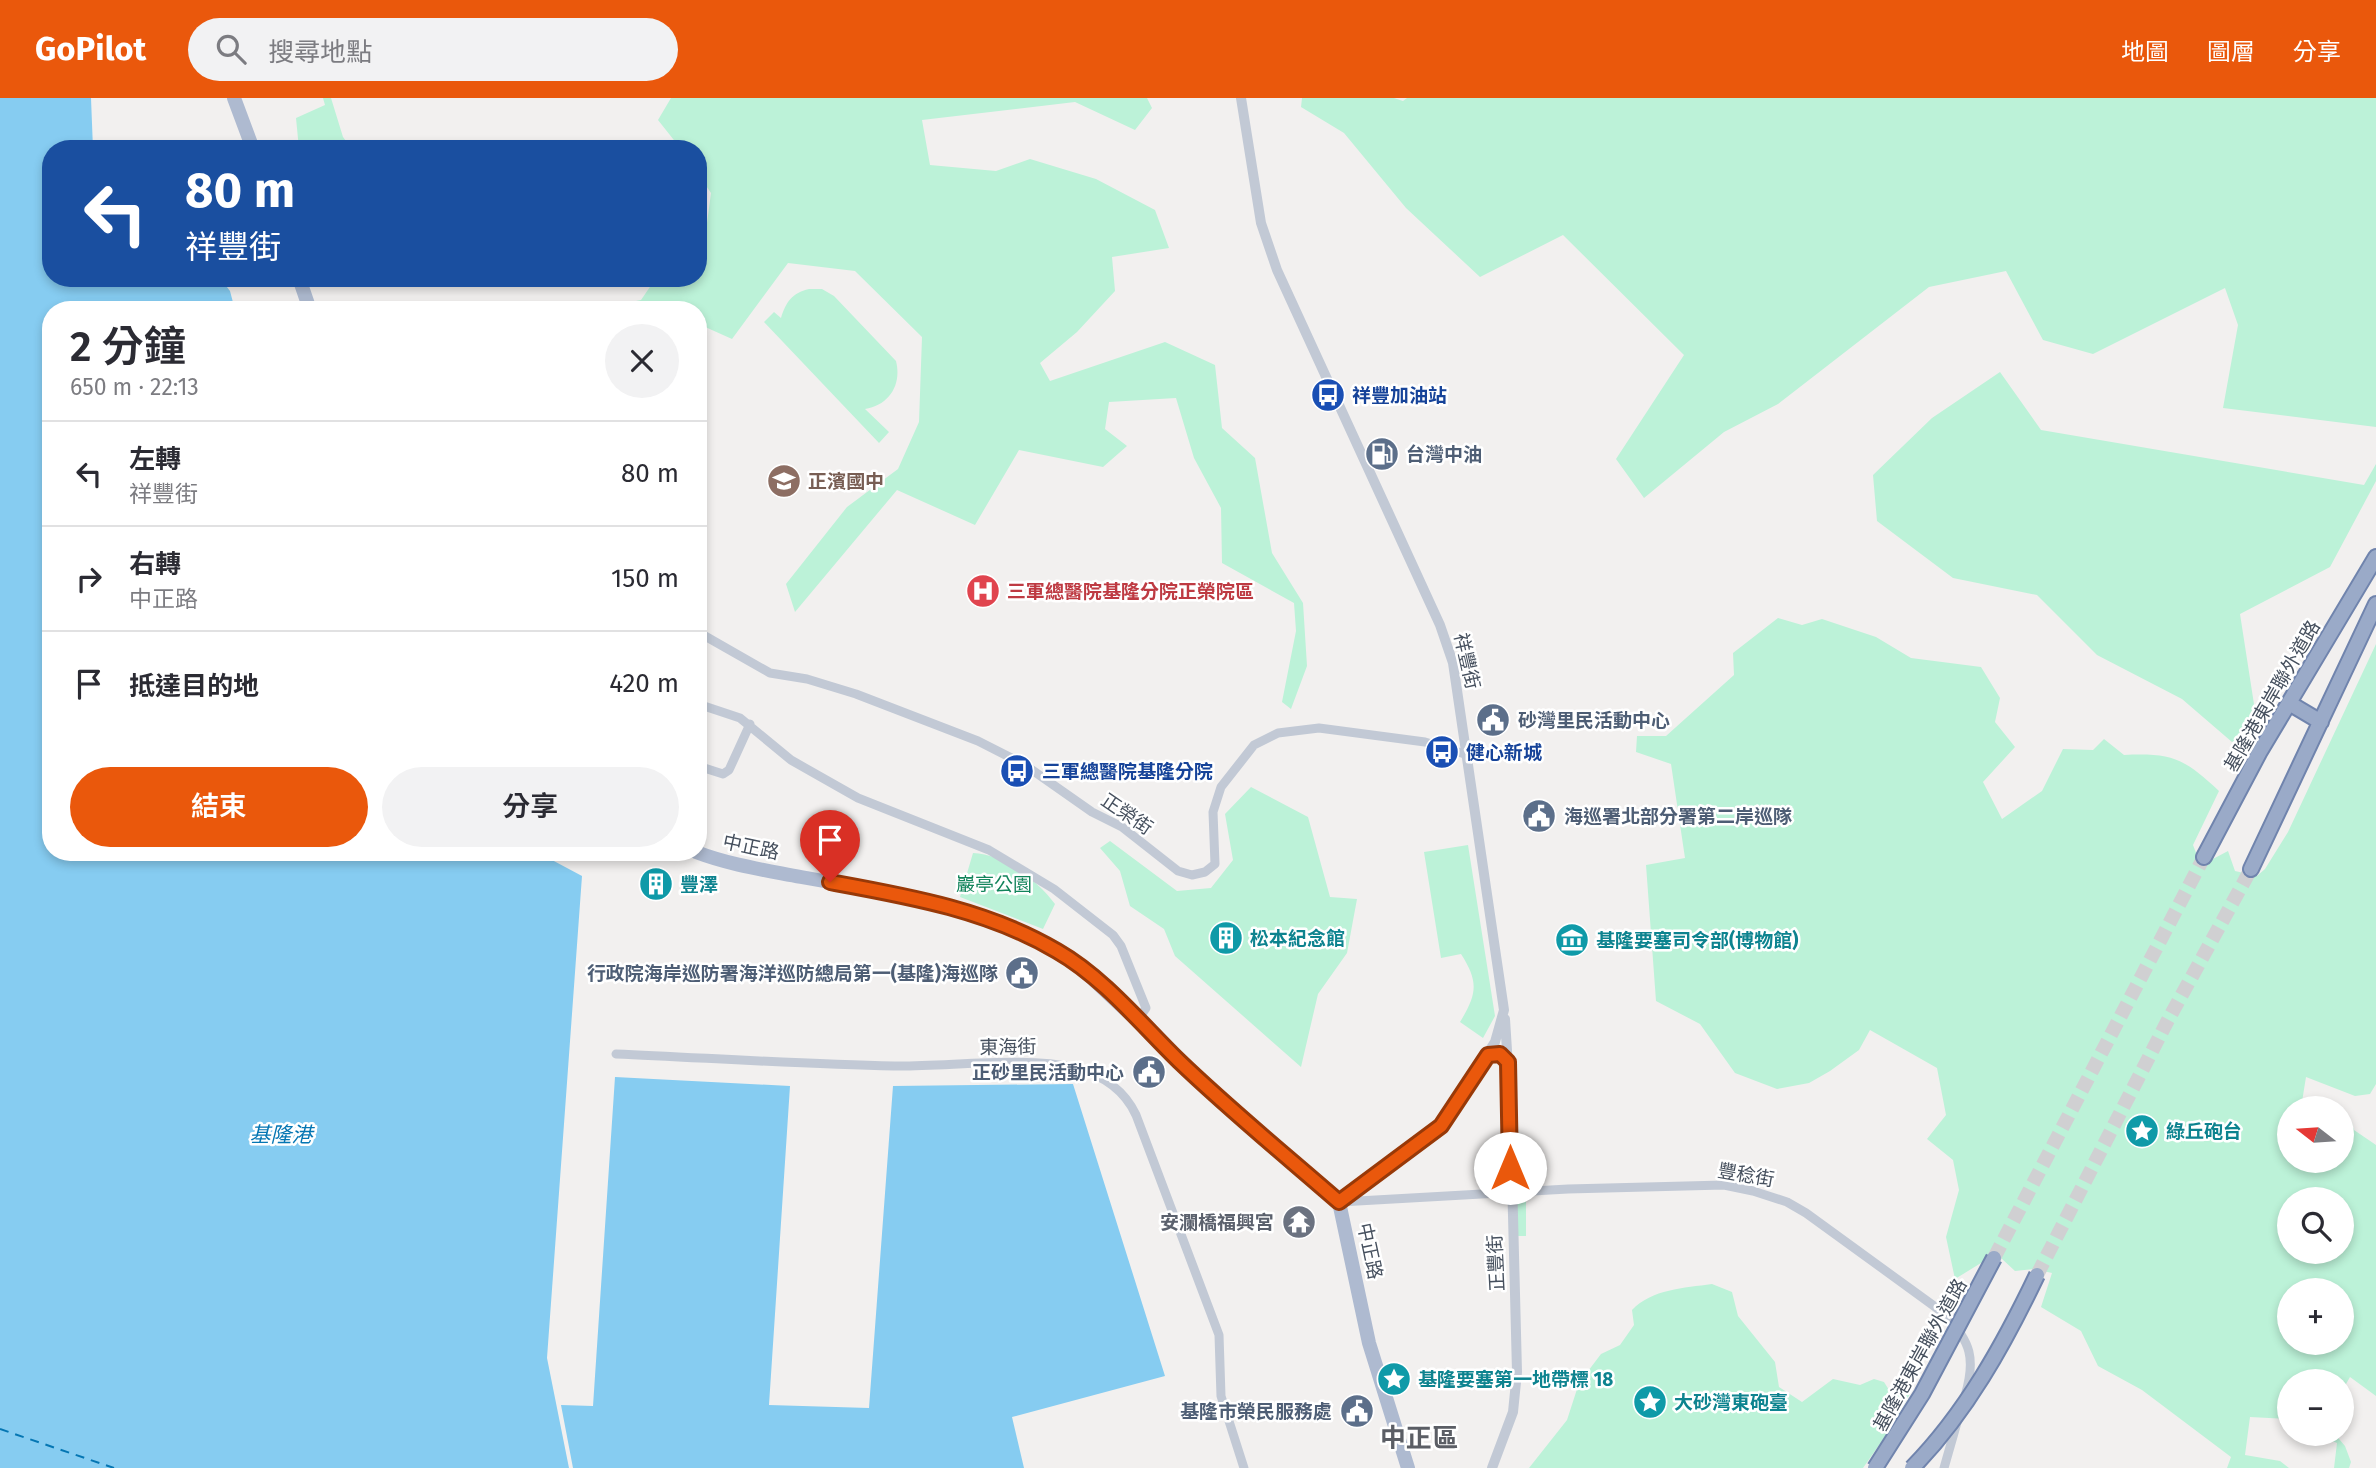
<!DOCTYPE html>
<html lang="zh-TW">
<head>
<meta charset="utf-8">
<style>
	body { margin:0; font-family:"Fira Sans","Noto Sans TC",sans-serif; background:#f2f2f3; color:#2b2b33; height:100vh; display:flex; flex-direction:column; font-size:26px; white-space:nowrap }
	* { box-sizing:border-box; margin:0 }
	p { font-size:23px; color:#7c7c81 }
	.icon { flex:none; width:38px; height:38px; fill:none; stroke:currentColor; stroke-width:2; stroke-linecap:round; stroke-linejoin:round }
	.map { position:relative; flex:1; overflow:hidden }
	.drawer { position:absolute; left:42px; top:203px; width:665px; height:560px; display:flex; flex-direction:column; background:#fff; border-radius:28px; box-shadow:0 4px 10px #0003 }
	.drawer>* { flex:none }
	.banner { position:absolute; left:42px; top:42px; width:665px; height:147px; border-radius:28px; box-shadow:0 4px 10px #0003; background:#1a4fa0; color:#fff; overflow:hidden }
	.needle { width:46px; rotate:287deg }
	.buttons { position:absolute; left:2277px; top:998px; display:grid; gap:14px }
	.buttons a { display:grid; place-items:center; width:77px; height:77px; border-radius:50%; background:#fff; box-shadow:0 4px 10px #0003; font-size:35px }
	.pin { position:absolute; display:grid; place-items:center; width:60px; height:60px; color:#fff; margin:-72px -30px; border-radius:50% 50% 50% 0; rotate:-45deg; box-shadow:0 0 7px #0007 }
	.pin .icon { rotate:45deg }
	.me { position:absolute; width:77px; margin:-38px; rotate:0deg; stroke-linejoin:round; filter:drop-shadow(0 0 5px #0008) }
	.turn { display:flex; align-items:center; gap:24px; height:147px; padding:0 28px; font-size:32px }
	.turn .icon { width:91px; height:91px; stroke-width:2.5 }
	.turn b { display:block; font-size:49px; line-height:60px }
	.round { display:grid; place-items:center; flex:none; width:74px; height:74px; border-radius:37px; background:#f2f2f3 }
	.headline { display:flex; align-items:center; justify-content:space-between; height:119px; padding:0 28px }
	h1 { font-size:42px; font-weight:600; line-height:52px }
	.primary-button { display:flex; gap:14px; margin-top:auto; padding:14px 28px }
	.primary-button a { flex:1; height:80px; border-radius:42px; background:#ea580c; color:#fff; font-size:28px; font-weight:600; line-height:80px; text-align:center }
	.primary-button a+a { background:#f2f2f3; color:#2b2b33 }
	ul { padding:0; list-style:none }
	li { display:flex; align-items:center; gap:21px; height:105px; padding:0 28px; border-top:2px solid #e1e1e2 }
	li div { flex:1 }
	li b { display:block; font-size:26px }
	li em { font-style:normal }
	header { display:flex; align-items:center; gap:42px; box-sizing:border-box; height:98px; padding:0 35px; background:#ea580c; color:#fff }
	header strong { font-size:33px }
	nav { display:flex; gap:38px; margin-inline-start:auto; font-size:24px }
	.search { width:490px; height:63px; background:#f2f2f3; display:flex; align-items:center; gap:18px; box-sizing:border-box; padding:0 24px; border-radius:38px; color:#7c7c81; font-size:26px }
	.map>svg:first-child { display:block }
</style>
</head>
<body>
<header>
<strong>GoPilot</strong>
<div class="search"><svg class="icon" aria-label="search" viewBox="0 0 24 24"><circle cx="10" cy="10" r="6"/><path d="M15 15l6 6"/></svg>搜尋地點</div>
<nav><a>地圖</a><a>圖層</a><a>分享</a></nav>
</header>
<div class="map">
<svg width="2376" height="1370" viewBox="0 0 2376 1370">
	<rect width="100%" height="100%" fill="#f2f0ef"/>
	<path fill="#bcf2d8" fill-rule="evenodd" d="M323,0H331L343,39L352,51H299L296,20L325,7Z
		M671,0H1147L1152,10L1135,32L1075,4L922,22L930,67L996,73L1030,61L1096,81L1155,112L1169,150L1112,159L1115,193L1077,234L1040,265L1050,283L1165,244L1215,267L1222,330L1255,360L1272,455L1303,505L1307,568L1291,611L1282,604L1296,533L1294,505L1222,465L1221,410L1194,360L1176,300L1109,304L1105,331L1127,348L1103,369L1019,352L975,427L897,392L795,514L786,486L847,409L898,371L919,324L922,239L855,173L788,165L732,241L703,228L698,230V212H591L641,202L656,180H698V134L707,125L711,95L698,76V51H681L658,22Z
		M1302,0H1394L1403,3L1407,0H2376V329L2223,310L2238,227L2225,190L2093,256L2043,242L2006,173L1929,189L1778,306L1724,334L1644,400L1616,361L1684,257L1563,137L1480,179L1406,110L1344,35L1301,9Z
		M809,191H822L834,198L896,263C902,287 889,307 865,311L889,334L879,345L764,224L774,214L781,220C786,204 792,195 809,191Z
		M2000,274L2041,332L2364,387L2376,366V383L2330,469L2240,516L2258,632L2232,644L2182,601L2097,557L2037,497L1953,480L1877,423L1873,377L1932,320Z
		M1778,520L1802,527L1822,521L1876,539L1911,560L1981,569L2000,600L1995,624L2015,649L1983,684L2002,721L2042,693L2063,651L2093,652L2104,641L2124,657C2172,655 2184,660 2219,693L2193,747L2198,760L2211,762L2228,753L2235,773L2257,778L2265,771L2288,734L2376,546V986L2370,996L2355,998L2306,979L2301,1010H2289V1062H2342V1027L2352,1026L2354,1032L2376,1047V1298L2350,1279L2342,1293V1283H2289V1321L2250,1319L2245,1357L2280,1363L2289,1370H2227L2231,1359L2142,1292L2098,1268L2081,1233L2041,1209L2052,1175L2034,1171L2015,1173L2001,1160L1981,1165L1955,1181L1946,1139L1959,1092L1953,1062L1927,1041L1946,1017L1937,970L1870,932L1859,952L1830,973L1809,985L1777,991L1735,975L1700,926L1656,903L1646,767L1685,760L1671,666L1636,654L1637,638H1666L1734,577L1733,555ZM2289,1101H2342V1153H2289ZM2289,1192H2342V1244H2289Z
		M1251,689L1308,719L1330,799L1357,801L1347,855L1318,896L1301,969L1175,858L1164,831L1130,808L1120,773L1100,750L1110,743L1177,793L1211,790L1233,762L1225,716Z
		M1468,747L1495,918L1483,940L1460,924C1477,896 1479,884 1461,856L1441,860L1424,754Z
		M973,755C1004,756 1037,782 1055,806L1043,831L960,799Z
		M1516,1103H1526V1138H1517Z
		M1712,1186L1732,1194L1738,1218L1775,1264L1779,1289L1802,1304L1833,1281L1860,1287L1874,1281L1884,1284L1889,1292L1896,1296L1913,1290L1891,1330L1863,1370H1529L1567,1322L1579,1285L1601,1256L1620,1247L1634,1227L1632,1212C1652,1191 1684,1190 1712,1186Z
		M2314,1335H2334L2345,1348L2351,1364L2349,1370H2334L2337,1345Z"/>
	<path fill="#86ccf1" d="M0,0H91L93,51H51V180H220L230,193L235,212H51V754H537L582,778L547,1260L569,1370H0Z
		M615,979L790,988L769,1307L869,1310L893,988L1073,986L1165,1278L1012,1319L1024,1370H573L561,1307L593,1308Z"/>
	<g fill="none" stroke-linecap="round" stroke-linejoin="round">
		<path stroke="#0576b3" stroke-width="2" stroke-dasharray="9 7" stroke-linecap="butt" d="M0,1331L114,1370"/>
		<path stroke="#d0d0d2" stroke-width="14" stroke-dasharray="14 7" stroke-linecap="butt" d="M1994,1160L2204,759
			M2037,1177L2168,922L2251,771"/>
		<g stroke="#7084ad" stroke-width="18">
			<path id="trunk" d="M2289,605L2321,624
				M2204,759L2259,655L2376,459
				M2251,771L2376,506"/>
		</g>
		<path stroke="#c2c9d5" stroke-width="9" d="M698,534L770,575L807,581L856,596L978,643L1025,667L1092,714L1122,729L1178,773L1192,777L1205,774L1215,766L1213,714L1221,689L1254,647L1278,635L1319,630L1425,644L1468,657
			M698,606L740,620L791,662L858,700L989,752L1054,791L1113,837L1121,848L1146,910L1138,922
			M698,668L723,676L729,672L750,626
			M616,956C708,960 801,966 894,968C947,969 1026,958 1075,970C1102,977 1124,991 1136,1017L1219,1237L1221,1298L1244,1370
			M1340,1104L1568,1091L1724,1087L1753,1093L1787,1104L1806,1115L1945,1216C1971,1244 1976,1261 1965,1298
			M1944,1370L1958,1321"/>
		<path stroke="#c2c9d5" stroke-width="10" d="M1241,0L1261,125L1277,172L1440,527L1453,565L1504,912L1495,944L1441,1028L1339,1104
			M1492,1370L1513,1314L1517,1274L1510,1000L1505,921"/>
		<path stroke="#aebad0" stroke-width="14" d="M234,0L253,51
			M299,180L310,212
			M696,754C730,767 765,772 801,779C898,797 1002,810 1083,872L1215,995L1339,1104L1369,1245L1408,1370"/>
		<use href="#trunk" stroke="#9aaac8" stroke-width="14"/>
		<g stroke="#7084ad" stroke-width="18" stroke-linecap="butt">
			<path id="trunk-bridge" d="M1875,1370L1922,1296L1994,1160
				M1912,1370C1966,1315 2004,1246 2037,1177"/>
		</g>
		<use href="#trunk-bridge" stroke="#9aaac8" stroke-width="14"/>
	</g>
	<g fill="none" stroke-linecap="round" stroke-linejoin="round">
		<g stroke="#983908" stroke-width="18">
			<path id="route" d="M830,784C907,798 988,812 1057,853C1104,880 1141,926 1179,963C1230,1012 1285,1057 1339,1104L1441,1028L1488,957L1500,956L1508,964L1510,1070"/>
		</g>
		<use href="#route" stroke="#ea580c" stroke-width="12"/>
	</g>
	<defs>
		<g id="bus-disc" transform="scale(1.75)"><circle r="9.5" fill="#1a4fb4" stroke="#fff"/><path d="M-5-6H5V4H4V6H2V4H-2V6H-4V4H-5ZM-3.5-4V0h7V-4ZM-3.5 1.2v1.5H-2V1.2ZM2 1.2v1.5H3.5V1.2Z" fill="#fff"/></g>
		<g id="fuel-disc" transform="scale(1.75)"><circle r="9.5" fill="#5c6f8a" stroke="#fff"/><path d="M-5.5-6h7V0h2V4h1.3V-2.5L3-4.5l.8-.8L6-3V5H2.5V1h-1V6h-7ZM-4.2-4.7v3.2H.2V-4.7Z" fill="#fff"/></g>
		<g id="school-disc" transform="scale(1.75)"><circle r="9.5" fill="#8d6e63" stroke="#fff"/><path d="M0-5L7-2L0 1L-7-2ZM-4 1L0 2.5L4 1V4Q0 6-4 4Z" fill="#fff"/></g>
		<g id="hospital-disc" transform="scale(1.75)"><circle r="9.5" fill="#e0444e" stroke="#fff"/><path d="M-5-5h3v3.5h4V-5h3V5h-3V1.5h-4V5h-3Z" fill="#fff"/></g>
		<g id="civic-disc" transform="scale(1.75)"><circle r="9.5" fill="#5c6f8a" stroke="#fff"/><path d="M-.6-6.5H3V-4.5H.6V-3L4-1V1h2V6H-6V1h2V-1L-.6-3ZM-1.2 2.5V6h2.4V2.5Z" fill="#fff"/></g>
		<g id="building-disc" transform="scale(1.75)"><circle r="9.5" fill="#0f9aa8" stroke="#fff"/><path d="M-4-6H4V6H1V3H-1V6H-4ZM-2.5-4.3h1.7v1.8h-1.7ZM.8-4.3h1.7v1.8H.8ZM-2.5-1h1.7V.8h-1.7ZM.8-1h1.7V.8H.8Z" fill="#fff"/></g>
		<g id="museum-disc" transform="scale(1.75)"><circle r="9.5" fill="#0f9aa8" stroke="#fff"/><path d="M0-6L6-3V-2H-6V-3ZM-5-1h2V3h-2ZM-1-1h2V3h-2ZM3-1h2V3H3ZM-6 4H6V6H-6Z" fill="#fff"/></g>
		<g id="sight-disc" transform="scale(1.75)"><circle r="9.5" fill="#0f9aa8" stroke="#fff"/><path d="M0-6L1.8-2.2L6-1.7L2.9 1.2L3.7 5.4L0 3.3L-3.7 5.4L-2.9 1.2L-6-1.7L-1.8-2.2Z" fill="#fff"/></g>
		<g id="temple-disc" transform="scale(1.75)"><circle r="9.5" fill="#6b7280" stroke="#fff"/><path d="M0-6L5-2H3V0L6.5 2.5H4V6H1.5V3h-3V6H-4V2.5H-6.5L-3 0V-2H-5Z" fill="#fff"/></g>
	</defs>
	<g fill-rule="evenodd">
		<use href="#bus-disc" x="1328" y="297"/>
		<use href="#fuel-disc" x="1382" y="356"/>
		<use href="#school-disc" x="784" y="383"/>
		<use href="#hospital-disc" x="983" y="493"/>
		<use href="#civic-disc" x="1493" y="622"/>
		<use href="#bus-disc" x="1442" y="654"/>
		<use href="#bus-disc" x="1017" y="673"/>
		<use href="#civic-disc" x="1539" y="718"/>
		<use href="#building-disc" x="656" y="786"/>
		<use href="#building-disc" x="1226" y="840"/>
		<use href="#museum-disc" x="1572" y="842"/>
		<use href="#civic-disc" x="1022" y="875"/>
		<use href="#civic-disc" x="1149" y="974"/>
		<use href="#sight-disc" x="2142" y="1033"/>
		<use href="#temple-disc" x="1299" y="1124"/>
		<use href="#sight-disc" x="1394" y="1281"/>
		<use href="#sight-disc" x="1650" y="1304"/>
		<use href="#civic-disc" x="1357" y="1313"/>
	</g>
	<g text-anchor="middle" dominant-baseline="central" stroke-width="5" stroke-linejoin="round" paint-order="stroke">
		<g font-size="19" font-weight="bold" fill="#164399" stroke="#fff" text-anchor="start">
			<text x="1352" y="297">祥豐加油站</text>
			<text x="1466" y="654">健心新城</text>
			<text x="1042" y="673">三軍總醫院基隆分院</text>
		</g>
		<g font-size="19" font-weight="bold" fill="#4e5e75" stroke="#fff" text-anchor="start">
			<text x="1406" y="356">台灣中油</text>
			<text x="1518" y="622">砂灣里民活動中心</text>
			<text x="1564" y="718">海巡署北部分署第二岸巡隊</text>
			<text x="998" y="875" text-anchor="end">行政院海岸巡防署海洋巡防總局第一(基隆)海巡隊</text>
			<text x="1124" y="974" text-anchor="end">正砂里民活動中心</text>
			<text x="1332" y="1313" text-anchor="end">基隆市榮民服務處</text>
		</g>
		<g font-size="19" font-weight="bold" fill="#785e54" stroke="#fff" text-anchor="start">
			<text x="808" y="383">正濱國中</text>
		</g>
		<g font-size="19" font-weight="bold" fill="#be3a42" stroke="#fff" text-anchor="start">
			<text x="1007" y="493">三軍總醫院基隆分院正榮院區</text>
		</g>
		<g font-size="19" fill="#46505e" stroke="#fff">
			<text transform="translate(1467 563) rotate(77)">祥豐街</text>
			<text transform="translate(2272 598) rotate(-60)">基隆港東岸聯外道路</text>
			<text transform="translate(1127 716) rotate(34)">正榮街</text>
			<text transform="translate(751 749) rotate(12)">中正路</text>
			<text transform="translate(1008 949) rotate(-1)">東海街</text>
			<text transform="translate(1746 1077) rotate(10)">豐稔街</text>
			<text transform="translate(1370 1153) rotate(78)">中正路</text>
			<text transform="translate(1496 1165) rotate(-93)">正豐街</text>
			<text transform="translate(1920 1257) rotate(-61)">基隆港東岸聯外道路</text>
		</g>
		<g font-size="19" font-weight="bold" fill="#0d838f" stroke="#fff" text-anchor="start">
			<text x="680" y="786">豐澤</text>
			<text x="1250" y="840">松本紀念館</text>
			<text x="1596" y="842">基隆要塞司令部(博物館)</text>
			<text x="2166" y="1033">綠丘砲台</text>
			<text x="1418" y="1281">基隆要塞第一地帶標 18</text>
			<text x="1674" y="1304">大砂灣東砲臺</text>
		</g>
		<g font-size="19" fill="#12845b" stroke="#fff">
			<text x="994" y="786">巖亭公園</text>
		</g>
		<g font-size="19" font-weight="bold" fill="#5b616d" stroke="#fff" text-anchor="end">
			<text x="1274" y="1124">安瀾橋福興宮</text>
		</g>
		<g font-size="21" font-style="italic" fill="#0576b3" stroke="#fff">
			<text x="281" y="1037">基隆港</text>
		</g>
		<g font-size="26" font-weight="bold" fill="#5b5e65" stroke="#fff">
			<text x="1419" y="1340">中正區</text>
		</g>
	</g>
</svg>
<div class="buttons">
<a><svg class="needle" viewBox="-14 -14 28 28"><path d="M0-13l5 13h-10z" fill="#e53935"/><path d="M0 13l5-13h-10z" fill="#7c7c81"/></svg></a>
<a><svg class="icon" aria-label="search" viewBox="0 0 24 24"><circle cx="10" cy="10" r="6"/><path d="M15 15l6 6"/></svg></a>
<a>+</a>
<a>−</a>
</div>
<div class="pin" style="left:830px;top:784px;background:#d93025"><svg class="icon" aria-label="arrive" viewBox="0 0 24 24"><path d="M6 21V4h12l-3 4 3 4H6"/></svg></div>
<svg class="me" style="left:1510px;top:1070px" viewBox="-20 -20 40 40"><circle r="19" fill="#fff"/><path d="M0-13L10 11 0 6-10 11z" fill="#ea580c"/></svg>
<div class="banner">
<div class="turn"><svg class="icon" aria-label="left" viewBox="0 0 24 24"><path d="M17 20v-9H6M10 6l-5 5 5 5"/></svg><div><b>80 m</b>祥豐街</div></div>
</div>
<section class="drawer">
<div class="headline"><div><h1>2 分鐘</h1><p>650 m · 22:13</p></div><a class="round"><svg class="icon" aria-label="close" viewBox="0 0 24 24"><path d="M6 6l12 12M18 6L6 18"/></svg></a></div>
<ul>
<li><svg class="icon" aria-label="left" viewBox="0 0 24 24"><path d="M17 20v-9H6M10 6l-5 5 5 5"/></svg><div><b>左轉</b><p>祥豐街</p></div><em>80 m</em></li>
<li><svg class="icon" aria-label="right" viewBox="0 0 24 24"><path d="M7 20v-9h11M14 6l5 5-5 5"/></svg><div><b>右轉</b><p>中正路</p></div><em>150 m</em></li>
<li><svg class="icon" aria-label="arrive" viewBox="0 0 24 24"><path d="M6 21V4h12l-3 4 3 4H6"/></svg><div><b>抵達目的地</b></div><em>420 m</em></li>
</ul>
<div class="primary-button"><a>結束</a><a>分享</a></div>
</section>
</div>
</body>
</html>
